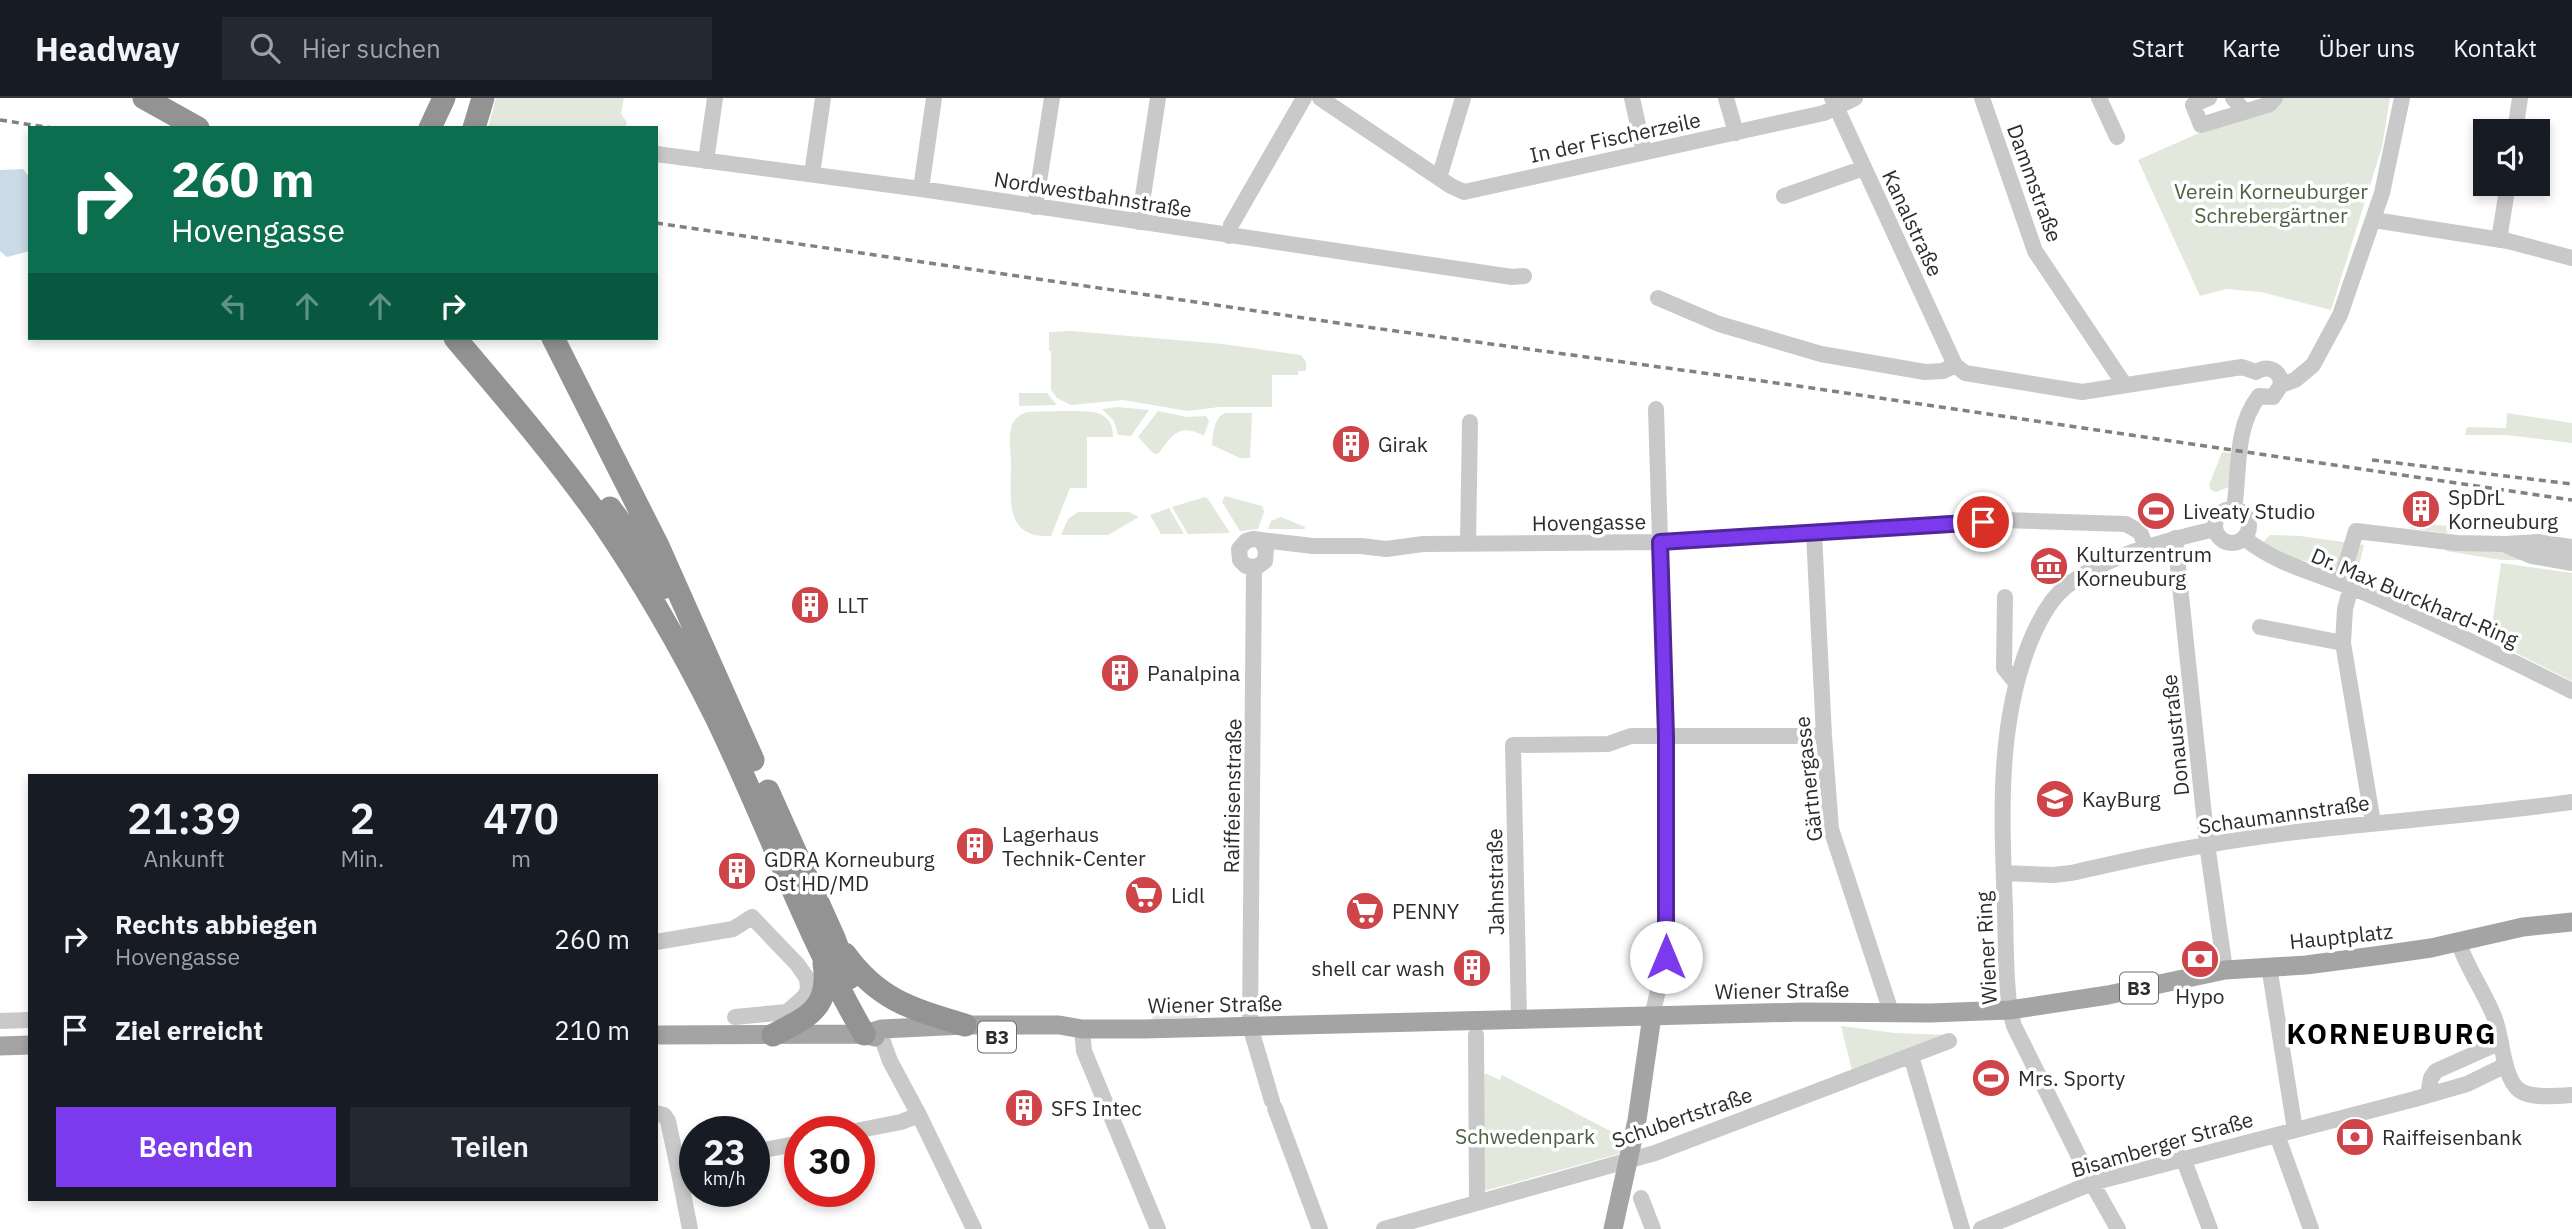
<!DOCTYPE html>
<html lang="de">
<head>
<meta charset="utf-8">
<style>
	body { margin:0; font-family:"IBM Plex Sans",sans-serif; background:#242831; color:#f1f3f6; height:100vh; display:flex; flex-direction:column; font-size:26px; white-space:nowrap }
	* { box-sizing:border-box; margin:0 }
	p { font-size:23px; color:#9ea1a6 }
	.icon { flex:none; width:38px; height:38px; fill:none; stroke:currentColor; stroke-width:2; stroke-linecap:round; stroke-linejoin:round }
	.map { position:relative; flex:1; overflow:hidden }
	.details { position:absolute; left:28px; top:676px; width:630px; height:427px; display:flex; flex-direction:column; background:#171b24; border-radius:0px; box-shadow:0 4px 10px #0003 }
	.details>* { flex:none }
	.hud { position:absolute; left:28px; top:28px; width:630px; height:214px; border-radius:0px; box-shadow:0 4px 10px #0003; background:#0b6e4f; color:#fff; overflow:hidden }
	.buttons { position:absolute; left:2473px; top:21px; display:grid; gap:14px }
	.buttons a { display:grid; place-items:center; width:77px; height:77px; border-radius:0px; background:#171b24; box-shadow:0 4px 10px #0003; font-size:35px }
	.speed { position:absolute; left:679px; top:1018px; display:flex; gap:14px; font-size:35px; font-weight:700; text-align:center }
	.speed>* { display:grid; place-content:center; width:91px; height:91px; border-radius:50%; background:#171b24; box-shadow:0 4px 10px #0003; line-height:1 }
	.speed small { font-size:18px; font-weight:400 }
	.speed .limit { border:10px solid #d22; background:#fff; color:#111 }
	.pin { position:absolute; display:grid; place-items:center; width:60px; height:60px; color:#fff; margin:-30px; border:4px solid #fff; border-radius:50%; box-shadow:0 2px 7px #0007 }
	.me { position:absolute; width:77px; margin:-38px; rotate:0deg; stroke-linejoin:round; filter:drop-shadow(0 0 5px #0008) }
	.turn { display:flex; align-items:center; gap:24px; height:147px; padding:0 28px; font-size:32px }
	.turn .icon { width:91px; height:91px; stroke-width:2.5 }
	.turn b { display:block; font-size:49px; line-height:60px }
	.lanes { display:flex; align-items:center; height:66px; padding:0 28px; background:#0003; justify-content:center; gap:35px; direction:ltr }
	.lanes .off { opacity:.35 }
	.eta { display:flex; justify-content:space-evenly; align-items:center; height:119px; text-align:center }
	.eta b { font-size:42px; font-weight:600; line-height:49px }
	.cta { display:flex; gap:14px; margin-top:auto; padding:14px 28px }
	.cta a { flex:1; height:80px; border-radius:0px; background:#7c3aed; color:#fff; font-size:28px; font-weight:600; line-height:80px; text-align:center }
	.cta a+a { background:#242831; color:#f1f3f6 }
	ul { padding:0; list-style:none }
	li { display:flex; align-items:center; gap:21px; height:91px; padding:0 28px }
	li div { flex:1 }
	li b { display:block; font-size:26px }
	li em { font-style:normal }
	header { display:flex; align-items:center; gap:42px; box-sizing:border-box; height:98px; padding:0 35px; background:#171b24; border-bottom:2px solid #363941 }
	header strong { font-size:33px }
	nav { display:flex; gap:38px; margin-inline-start:auto; font-size:24px }
	.search { width:490px; height:63px; background:#242831; display:flex; align-items:center; gap:18px; box-sizing:border-box; padding:0 24px; border-radius:0px; color:#9ea1a6; font-size:26px }
	.map>svg:first-child { display:block }
</style>
</head>
<body>
<header>
<strong>Headway</strong>
<div class="search"><svg class="icon" aria-label="search" viewBox="0 0 24 24"><circle cx="10" cy="10" r="6"/><path d="M15 15l6 6"/></svg>Hier suchen</div>
<nav><a>Start</a><a>Karte</a><a>Über uns</a><a>Kontakt</a></nav>
</header>
<div class="map">
<svg width="2572" height="1131" viewBox="0 0 2572 1131">
	<rect width="100%" height="100%" fill="#fff"/>
	<path fill="#e2e8db" d="M496,0H624L621,16L627,24L625,30H488Z
		M2278,0H2390L2382,49L2331,212L2261,194L2226,191L2200,198L2138,62Z
		M1071,233L1223,246L1301,257L1306,264V273H1298V277H1272V309H1219L1188,313L1123,302L1071,307L1057,300L1051,292V253H1049V234Z
		M1019,295H1047L1057,307L1019,308Z
		M1117,309L1149,312L1131,338L1118,337L1114,323L1102,311Z
		M1158,313L1187,319L1206,318L1209,323L1204,338C1179,325 1173,336 1159,355L1154,356L1138,339Z
		M1028,314C1044,314 1088,311 1100,316C1110,320 1113,329 1113,339H1087V390H1070L1051,438C1003,441 1011,399 1011,366C1011,354 1008,339 1012,327C1015,320 1020,316 1028,314Z
		M1226,315H1252L1250,360H1240L1212,347C1213,336 1214,318 1226,315Z
		M2507,315L2572,325V345L2506,337H2465L2467,329L2506,330Z
		M2222,354L2237,356L2229,389L2216,394L2211,392L2209,387Z
		M1225,398L1262,408L1264,414L1258,431L1240,433L1222,404Z
		M1205,399L1208,401L1230,435L1188,436L1172,409Z
		M1169,410L1184,436H1161L1150,417Z
		M1078,414H1129L1139,419L1108,437H1061L1068,421Z
		M1281,419L1305,429V431H1268L1271,423Z
		M2420,426L2440,427L2473,432L2445,435L2408,430Z
		M2270,437L2300,438L2364,447L2356,481L2303,462L2301,465L2261,446Z
		M2446,450L2500,452L2521,459L2520,462H2502L2446,453Z
		M2501,465L2572,475V583L2490,542Z
		M1157,909H1191L1198,914L1197,920L1153,921L1151,917Z
		M1841,928L1895,935L1950,937L1852,972Z
		M1487,976L1500,982L1502,977L1624,1040L1622,1055L1484,1093L1481,977Z"/>
	<path fill="#cadae6" d="M23,71L30,80V153L7,159L0,153V72Z"/>
	<g fill="none" stroke-linecap="round" stroke-linejoin="round">
		<path stroke="#c9c9c9" stroke-width="16" d="M1320,0L1451,88L1464,94L1824,15L1855,0
			M1632,0L1644,54
			M1726,0L1736,35
			M1832,0L1955,267L1965,275L2082,294L2242,269L2256,274C2269,266 2281,273 2281,287
			M1982,0L2035,153L2124,286
			M2099,0L2117,39
			M2209,0L2193,7L2201,27L2270,6L2275,0
			M2233,0L2245,14
			M2515,33L2520,0
			M656,56L921,91L1512,179L1524,178
			M706,63L715,0
			M812,76L823,0
			M1439,80L1463,0
			M921,91L934,0
			M1784,98L1864,70
			M1035,109L1052,0
			M2374,122L2508,143L2572,160
			M1139,124L1158,0
			M1229,138L1231,127L1304,0
			M2499,142L2508,86
			M1658,200L1719,226L1821,256L1925,274L1943,273L1955,267
			M2259,298L2273,299L2281,287L2295,282L2313,267L2340,217L2382,95L2402,0
			M2234,411C2240,373 2234,330 2259,298
			M2215 428a17 17 0 1 1 34 0a17 17 0 1 1-34 0Z
			M1814,435L1824,638L1831,731L1891,914
			M2175,440L2207,746L2225,872
			M2244,440C2280,469 2324,477 2365,495C2435,525 2504,559 2572,593
			M1261,443L1266,451L1265,463L1257,469L1246,468L1240,462L1239,451L1246,443L1253,441L1313,448H1361L1386,451L1423,446L1660,444L2005,422L2126,426L2140,434L2146,449
			M1468,446L1470,324
			M2508,448L2532,458L2572,465
			M1254,470L1250,928L1272,1003
			M2340,485L2356,433L2457,445L2506,446L2538,444L2572,449
			M2351,489L2345,511L2343,545L2373,725
			M2005,499L2004,570L2016,585
			M2260,529L2343,545
			M2004,775L2053,777L2071,775C2116,765 2162,754 2207,747C2328,726 2451,721 2572,704
			M2458,843C2467,871 2485,894 2495,921C2502,939 2503,980 2519,992C2531,1001 2558,998 2572,997
			M656,844L733,831L752,819L797,866L807,880L808,892L804,899L787,914L735,919
			M2269,868L2295,1032
			M1652,918L1666,859V638L1656,311
			M1519,920L1513,647L1608,646L1631,638H1824
			M0,923L30,922
			M1082,931L1084,953L1158,1131
			M1476,937L1477,1105
			M882,941L890,963L919,1017L974,1131
			M1911,958L1962,1131
			M2428,997L2431,980L2436,973L2501,944
			M1275,1010L1320,1131
			M656,1015L664,1017L668,1023L678,1070
			M850,1034L901,1024L919,1017
			M2277,1037L2311,1131
			M754,1054L800,1045
			M2183,1060L2210,1131
			M1641,1100L1653,1131
			M690,1131L678,1070L695,1066
			M1384,1131L1655,1055L1949,943
			M1981,1131L2092,1085L2415,1001L2467,986L2506,967
			M2118,1131L2092,1085L2014,928L2010,912C2005,879 2006,845 2005,812C2002,722 1996,629 2030,544C2037,527 2046,508 2060,494C2095,460 2168,442 2215,431"/>
		<path stroke="#a4a4a4" stroke-width="19" d="M864,936L882,931L965,927H1059L1082,931H1143L1803,914L1930,915L2010,912L2108,897L2225,872L2306,867L2382,857L2431,850L2523,829L2572,824
			M656,937L864,936L875,939
			M0,948L30,947
			M1613,1131L1637,1022L1652,918"/>
		<path stroke="#939393" stroke-width="23" d="M144,0L198,30
			M430,30L444,0
			M474,30L483,0
			M455,240C505,299 556,358 601,422C644,485 682,551 716,619C767,724 806,836 864,936
			M553,240L658,448L753,662
			M610,410L638,448L662,490
			M768,693L834,840L849,880
			M845,856C879,903 913,911 965,927
			M773,937C808,919 831,910 824,865"/>
		<path stroke="#818181" stroke-width="3.5" stroke-dasharray="7 5" stroke-linecap="butt" d="M0,22L52,30
			M656,125L1352,227L1784,286L2572,402
			M2372,362L2572,386"/>
	</g>
	<g fill="none" stroke-linecap="round" stroke-linejoin="round">
		<g stroke="#51269a" stroke-width="18">
			<path id="route" d="M1666,859V638L1660,444L1983,424"/>
		</g>
		<use href="#route" stroke="#7c3aed" stroke-width="12"/>
	</g>
	<defs>
		<g id="building-disc" transform="scale(2.0125)"><circle r="9.5" fill="#ce4449" stroke="#fff"/><path d="M-4-6H4V6H1V3H-1V6H-4ZM-2.5-4.3h1.7v1.8h-1.7ZM.8-4.3h1.7v1.8H.8ZM-2.5-1h1.7V.8h-1.7ZM.8-1h1.7V.8H.8Z" fill="#fff"/></g>
		<g id="stadium-disc" transform="scale(2.0125)"><circle r="9.5" fill="#ce4449" stroke="#fff"/><path d="M0-5a6.5 5 0 1 0 0 10a6.5 5 0 1 0 0-10ZM-3.5-1.8h7v3.6h-7Z" fill="#fff"/></g>
		<g id="museum-disc" transform="scale(2.0125)"><circle r="9.5" fill="#ce4449" stroke="#fff"/><path d="M0-6L6-3V-2H-6V-3ZM-5-1h2V3h-2ZM-1-1h2V3h-2ZM3-1h2V3H3ZM-6 4H6V6H-6Z" fill="#fff"/></g>
		<g id="school-disc" transform="scale(2.0125)"><circle r="9.5" fill="#ce4449" stroke="#fff"/><path d="M0-5L7-2L0 1L-7-2ZM-4 1L0 2.5L4 1V4Q0 6-4 4Z" fill="#fff"/></g>
		<g id="supermarket-disc" transform="scale(2.0125)"><circle r="9.5" fill="#ce4449" stroke="#fff"/><path d="M-6-5.5h2.5l.6 2H6L4.5 2H-2.5L-4.4-4H-6ZM-1.5 3.2a1.3 1.3 0 1 0 .1 0ZM3 3.2a1.3 1.3 0 1 0 .1 0Z" fill="#fff"/></g>
		<g id="bank-disc" transform="scale(2.0125)"><circle r="9.5" fill="#ce4449" stroke="#fff"/><path d="M-6-4H6V4H-6ZM0-2.3a2.3 2.3 0 1 0 0 4.6a2.3 2.3 0 1 0 0-4.6Z" fill="#fff"/></g>
	</defs>
	<g fill-rule="evenodd">
		<use href="#building-disc" x="1351" y="346"/>
		<use href="#building-disc" x="2421" y="411"/>
		<use href="#stadium-disc" x="2156" y="413"/>
		<use href="#museum-disc" x="2049" y="468"/>
		<use href="#building-disc" x="810" y="507"/>
		<use href="#building-disc" x="1120" y="575"/>
		<use href="#school-disc" x="2055" y="701"/>
		<use href="#building-disc" x="975" y="748"/>
		<use href="#building-disc" x="737" y="773"/>
		<use href="#supermarket-disc" x="1144" y="797"/>
		<use href="#supermarket-disc" x="1365" y="813"/>
		<use href="#bank-disc" x="2200" y="861"/>
		<use href="#building-disc" x="1472" y="870"/>
		<use href="#stadium-disc" x="1991" y="980"/>
		<use href="#building-disc" x="1024" y="1010"/>
		<use href="#bank-disc" x="2355" y="1039"/>
	</g>
	<g text-anchor="middle" dominant-baseline="central" stroke-width="7" stroke-linejoin="round" paint-order="stroke">
		<g fill="#fff" stroke="#6b6b6b" stroke-width="2">
			<rect x="2120" y="874.5" width="38" height="31" rx="5"/>
			<rect x="978" y="923.5" width="38" height="31" rx="5"/>
		</g>
		<g font-size="19" font-weight="bold" fill="#2c2c2c">
			<text x="2139" y="890">B3</text>
			<text x="997" y="939">B3</text>
		</g>
		<g font-size="21" fill="#2c2c2c" stroke="#fff">
			<text transform="translate(1615 39) rotate(-12)">In der Fischerzeile</text>
			<text transform="translate(2035 85) rotate(70)">Dammstraße</text>
			<text transform="translate(1093 96) rotate(9)">Nordwestbahnstraße</text>
			<text transform="translate(1913 125) rotate(65)">Kanalstraße</text>
			<text transform="translate(1589 424) rotate(-1)">Hovengasse</text>
			<text transform="translate(2415 499) rotate(23)">Dr. Max Burckhard-Ring</text>
			<text transform="translate(2175 637) rotate(-96)">Donaustraße</text>
			<text transform="translate(1808 681) rotate(-96)">Gärtnergasse</text>
			<text transform="translate(1232 698) rotate(-89)">Raiffeisenstraße</text>
			<text transform="translate(2284 716) rotate(-8)">Schaumannstraße</text>
			<text transform="translate(1495 784) rotate(-91)">Jahnstraße</text>
			<text transform="translate(2341 838) rotate(-6)">Hauptplatz</text>
			<text transform="translate(1986 850) rotate(-93)">Wiener Ring</text>
			<text transform="translate(1782 892) rotate(-1)">Wiener Straße</text>
			<text transform="translate(1215 906) rotate(-1)">Wiener Straße</text>
			<text transform="translate(1682 1019) rotate(-19)">Schubertstraße</text>
			<text transform="translate(2162 1046) rotate(-16)">Bisamberger Straße</text>
		</g>
		<g font-size="21" fill="#4f6240" stroke="#fff">
			<text x="2271" y="93">Verein Korneuburger<tspan x="2271" dy="24">Schrebergärtner</tspan></text>
			<text x="1525" y="1038">Schwedenpark</text>
		</g>
		<g font-size="21" fill="#2c2c2c" stroke="#fff" text-anchor="start">
			<text x="1378" y="346">Girak</text>
			<text x="2448" y="399">SpDrL<tspan x="2448" dy="24">Korneuburg</tspan></text>
			<text x="2183" y="413">Liveaty Studio</text>
			<text x="2076" y="456">Kulturzentrum<tspan x="2076" dy="24">Korneuburg</tspan></text>
			<text x="837" y="507">LLT</text>
			<text x="1147" y="575">Panalpina</text>
			<text x="2082" y="701">KayBurg</text>
			<text x="1002" y="736">Lagerhaus<tspan x="1002" dy="24">Technik-Center</tspan></text>
			<text x="764" y="761">GDRA Korneuburg<tspan x="764" dy="24">Ost HD/MD</tspan></text>
			<text x="1171" y="797">Lidl</text>
			<text x="1392" y="813">PENNY</text>
			<text x="1445" y="870" text-anchor="end">shell car wash</text>
			<text x="2200" y="898" text-anchor="middle">Hypo</text>
			<text x="2018" y="980">Mrs. Sporty</text>
			<text x="1051" y="1010">SFS Intec</text>
			<text x="2382" y="1039">Raiffeisenbank</text>
		</g>
		<g font-size="28" font-weight="bold" letter-spacing="2" fill="#000" stroke="#fff">
			<text x="2392" y="935">KORNEUBURG</text>
		</g>
	</g>
</svg>
<div class="buttons">
<a><svg class="icon" aria-label="sound" viewBox="0 0 24 24"><path d="M4 9h4l5-4v14l-5-4H4zM17 9q2 3 0 6"/></svg></a>
</div>
<div class="speed"><div>23<small>km/h</small></div><div class="limit">30</div></div>
<div class="pin" style="left:1983px;top:424px;background:#d93025"><svg class="icon" aria-label="arrive" viewBox="0 0 24 24"><path d="M6 21V4h12l-3 4 3 4H6"/></svg></div>
<svg class="me" style="left:1666px;top:859px" viewBox="-20 -20 40 40"><circle r="19" fill="#fff"/><path d="M0-13L10 11 0 6-10 11z" fill="#7c3aed"/></svg>
<div class="hud">
<div class="turn"><svg class="icon" aria-label="right" viewBox="0 0 24 24"><path d="M7 20v-9h11M14 6l5 5-5 5"/></svg><div><b>260 m</b>Hovengasse</div></div>
<div class="lanes"><svg class="icon off" aria-label="left" viewBox="0 0 24 24"><path d="M17 20v-9H6M10 6l-5 5 5 5"/></svg><svg class="icon off" aria-label="ahead" viewBox="0 0 24 24"><path d="M12 20V5M6 11l6-6 6 6"/></svg><svg class="icon off" aria-label="ahead" viewBox="0 0 24 24"><path d="M12 20V5M6 11l6-6 6 6"/></svg><svg class="icon" aria-label="right" viewBox="0 0 24 24"><path d="M7 20v-9h11M14 6l5 5-5 5"/></svg></div>
</div>
<section class="details">
<div class="eta">
<div><b>21:39</b><p>Ankunft</p></div>
<div><b>2</b><p>Min.</p></div>
<div><b>470</b><p>m</p></div>
</div>
<ul>
<li><svg class="icon" aria-label="right" viewBox="0 0 24 24"><path d="M7 20v-9h11M14 6l5 5-5 5"/></svg><div><b>Rechts abbiegen</b><p>Hovengasse</p></div><em>260 m</em></li>
<li><svg class="icon" aria-label="arrive" viewBox="0 0 24 24"><path d="M6 21V4h12l-3 4 3 4H6"/></svg><div><b>Ziel erreicht</b></div><em>210 m</em></li>
</ul>
<div class="cta"><a>Beenden</a><a>Teilen</a></div>
</section>
</div>
</body>
</html>
